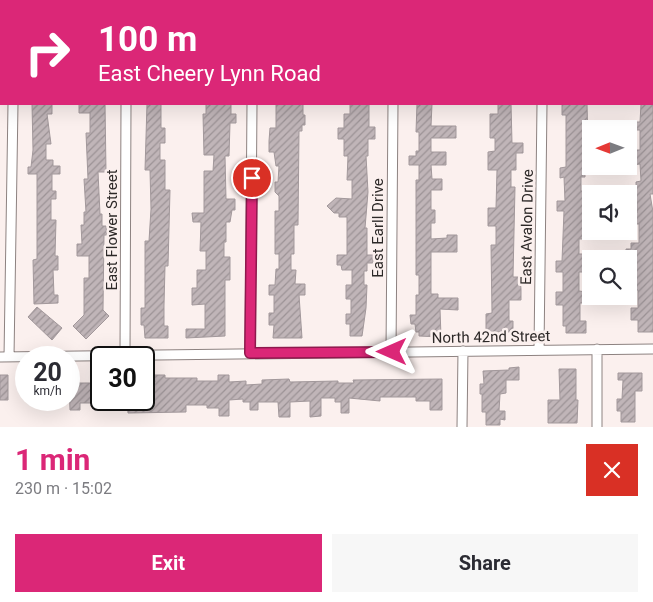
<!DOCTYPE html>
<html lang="en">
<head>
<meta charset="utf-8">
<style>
	body { margin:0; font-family:Roboto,sans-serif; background:#f7f7f7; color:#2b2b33; height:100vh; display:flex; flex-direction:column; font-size:19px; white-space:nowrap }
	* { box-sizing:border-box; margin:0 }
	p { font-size:16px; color:#7c7c81 }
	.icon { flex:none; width:28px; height:28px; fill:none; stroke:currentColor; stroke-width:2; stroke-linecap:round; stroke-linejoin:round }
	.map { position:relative; height:427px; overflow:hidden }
	.drawer { display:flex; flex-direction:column; background:#fff; flex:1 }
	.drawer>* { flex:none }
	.guide { position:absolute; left:0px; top:0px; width:654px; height:105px; box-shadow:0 5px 20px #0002; background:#db2777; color:#fff; overflow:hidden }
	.needle { width:32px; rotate:269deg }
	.tools { position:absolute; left:582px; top:120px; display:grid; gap:10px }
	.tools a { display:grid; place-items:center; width:55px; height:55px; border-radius:0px; background:#fff; box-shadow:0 5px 20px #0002; font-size:25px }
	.speed { position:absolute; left:15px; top:346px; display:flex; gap:10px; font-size:25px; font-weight:700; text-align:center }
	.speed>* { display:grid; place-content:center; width:65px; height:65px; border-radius:50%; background:#fff; box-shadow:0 5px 20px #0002; line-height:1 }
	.speed small { font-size:12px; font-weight:400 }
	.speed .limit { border:2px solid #111; border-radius:8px; background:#fff; color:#111 }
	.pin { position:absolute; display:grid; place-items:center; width:42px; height:42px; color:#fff; margin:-21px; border:2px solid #fff; border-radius:50%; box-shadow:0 1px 5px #0007 }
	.me { position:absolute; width:55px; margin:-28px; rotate:270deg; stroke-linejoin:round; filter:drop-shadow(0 0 4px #0008) }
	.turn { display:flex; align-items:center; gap:18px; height:105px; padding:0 15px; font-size:22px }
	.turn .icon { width:65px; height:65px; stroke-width:2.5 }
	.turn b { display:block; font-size:35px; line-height:42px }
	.round { display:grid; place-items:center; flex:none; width:52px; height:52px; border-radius:0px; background:#f7f7f7 }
	.headline { display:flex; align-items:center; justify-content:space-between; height:85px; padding:0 15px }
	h1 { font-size:30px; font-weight:700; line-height:38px; color:#db2777 }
	.cta { display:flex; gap:10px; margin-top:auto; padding:10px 15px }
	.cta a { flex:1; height:58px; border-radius:0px; background:#db2777; color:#fff; font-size:20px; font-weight:700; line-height:58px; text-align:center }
	.cta a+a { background:#f7f7f7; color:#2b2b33 }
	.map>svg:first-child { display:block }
</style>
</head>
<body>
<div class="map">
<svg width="653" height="427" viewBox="0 0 653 427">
	<defs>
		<pattern id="building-hatch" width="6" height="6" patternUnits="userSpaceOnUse" patternTransform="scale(1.25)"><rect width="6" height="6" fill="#c0b5b8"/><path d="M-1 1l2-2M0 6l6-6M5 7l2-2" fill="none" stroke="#9c9396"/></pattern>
	</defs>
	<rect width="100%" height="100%" fill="#fbf0ee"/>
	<path fill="url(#building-hatch)" stroke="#a2989b" d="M32,104H52V114H47L51,144H46V160H53V166H60V174H52V191H56V199H51V220H56L55,256H58V270H53L54,295H58V303L34,304L33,260L37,259V174H28V167H31L33,150Z
		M79,104H105L106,172H98L100,214H102V226H106L107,235H104L103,310L109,316L86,339L73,326L84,315V278H89V256H77V244H82L81,225H84V212H86L84,179H88L86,133H90V113H79Z
		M147,104H161V128H165V143H160V160H165V190H170L168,266H165L164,305V326H168V338H145L144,325H141V308H145V241H149L151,209L150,170H145Z
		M206,104H231V114H236V123H230L229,156H225L226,199H235V210H232L230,222H226V242H224V257H230V280H225V336L186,338V329H205V304L192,305V288H197V270H206V251H200L201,222H193L192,213H204V171H213L214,155H204L203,114H206Z
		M276,104H303V115H305V125H302V131H299L298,225H294V254H291V270H296L295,284H305V295H299L302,338H273L274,325H269V313H274V295H269V285H275L276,269H279V254H275V211H279V196L275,192V182H278L279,166H276L274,152H269V141L270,128H276Z
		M350,104H369V127H375V139H368V156H366L368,192L365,228H367V255H373V263H367V271H364V285H367L366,308L362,336H350V324H346V314H351V299H346V285H352V270H342L341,265H337V255H347V217H339V213H334L327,206L336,198L352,199V180H347L348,156H344V139H338V128H344V114H350Z
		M417,104H432L431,126H456V138H431V152H446V165H431L432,179H442V190H431V210H435V223H431V239L447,238V235H457V252H431V294H438V298H458V310L440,309L441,337L419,336V332H416L415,324H411L410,315H416V295H419V275H416V180H419V165H409V156H416V151H419V132H416Z
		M498,104H511L512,143H523V153H516V170H511V187H515L513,277H520L521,289V300H509V321H513V332H486V314L492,313L491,245H496V226H488V208H496L497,170H488V152L495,151V138H490V114H498Z
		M565,104H587L588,144H584L585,177H581V191H587V208H584V239H579V254H587V272H579V291L586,292L585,303H580V321H586V333H566V326H563V305H556V292H563V272H556V261H562L564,211H557V201H565L564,177L560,178V168L566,167V115H562V105Z
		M641,104H653V194H650L653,212V332H638V320H631V308H638V290H632V270H629V259H626V249H631V243H639V224H634L633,213H637L636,182L641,181L640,164L632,165L631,150H640V130H633V122H640Z
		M37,307L62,328L52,340L28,317Z
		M519,367V380H506V393L500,394L499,411H505V420L500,419V425H486V412H482V394H480V384H484L483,371L509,370V368Z
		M559,369H576V400H578L577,423H548V400H560Z
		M618,373H642V391H635V422H621V411H617V399H622L623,380H618Z
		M0,375H8V400H0Z
		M154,375H165V378H197V381H218V375H229V382L246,381V385L262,384V380L289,379L290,382L338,381V383H354L353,380L442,379V410H430V401H416V397H380V401L349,398V413H341V402H335V398H321V416L310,417V401L290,402V417H279L278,402H258V410H250V402H243V399L229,400V416H219V408H207V405H186V412L128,413L127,400H144V382H155Z
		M69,383H101V403H80V410H70Z"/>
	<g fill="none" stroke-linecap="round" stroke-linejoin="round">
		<g stroke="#8d8280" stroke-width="11">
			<path id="street" d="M14,1V0
				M127,1V0
				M253,1V0
				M395,1V0
				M543,1V0
				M539,350L542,104
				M391,352L393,104
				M250,353L252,104
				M125,356L126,104
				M0,357L653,349
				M9,357L13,104
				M462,427L463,351
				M597,427V349"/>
		</g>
		<use href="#street" stroke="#fff" stroke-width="9"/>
	</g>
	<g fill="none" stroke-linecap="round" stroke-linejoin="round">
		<g stroke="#8e194d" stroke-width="12">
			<path id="route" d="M252,178L250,353L392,352"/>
		</g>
		<use href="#route" stroke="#db2777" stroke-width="9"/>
	</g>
	<g text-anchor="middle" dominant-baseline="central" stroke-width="5" stroke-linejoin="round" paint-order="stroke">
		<g font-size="15" fill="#2c2827" stroke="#fbf0ee">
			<text transform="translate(527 227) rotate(-89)">East Avalon Drive</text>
			<text transform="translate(378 228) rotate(-90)">East Earll Drive</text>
			<text transform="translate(112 230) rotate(-90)">East Flower Street</text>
			<text transform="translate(491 337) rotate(-1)">North 42nd Street</text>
		</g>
	</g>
</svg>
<div class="tools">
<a><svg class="needle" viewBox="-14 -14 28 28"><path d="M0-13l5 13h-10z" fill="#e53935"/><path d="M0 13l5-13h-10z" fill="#7c7c81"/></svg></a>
<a><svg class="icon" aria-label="sound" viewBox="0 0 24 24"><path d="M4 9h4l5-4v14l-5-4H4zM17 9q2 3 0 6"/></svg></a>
<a><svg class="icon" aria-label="search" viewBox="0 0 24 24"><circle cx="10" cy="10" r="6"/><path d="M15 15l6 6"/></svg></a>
</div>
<div class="speed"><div>20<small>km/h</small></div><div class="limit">30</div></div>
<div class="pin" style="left:252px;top:178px;background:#d93025"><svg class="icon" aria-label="arrive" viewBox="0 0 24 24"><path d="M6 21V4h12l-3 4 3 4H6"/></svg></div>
<svg class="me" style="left:392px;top:352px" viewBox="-20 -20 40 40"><path d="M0-17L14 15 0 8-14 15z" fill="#db2777" stroke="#fff" stroke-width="4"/></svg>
<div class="guide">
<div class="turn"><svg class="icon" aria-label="right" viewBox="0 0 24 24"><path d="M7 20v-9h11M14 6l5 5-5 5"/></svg><div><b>100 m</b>East Cheery Lynn Road</div></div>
</div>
</div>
<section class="drawer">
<div class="headline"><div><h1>1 min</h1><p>230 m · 15:02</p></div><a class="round" style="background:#d93025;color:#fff"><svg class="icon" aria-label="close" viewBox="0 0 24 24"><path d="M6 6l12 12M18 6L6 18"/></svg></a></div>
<div class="cta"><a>Exit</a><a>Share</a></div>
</section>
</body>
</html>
